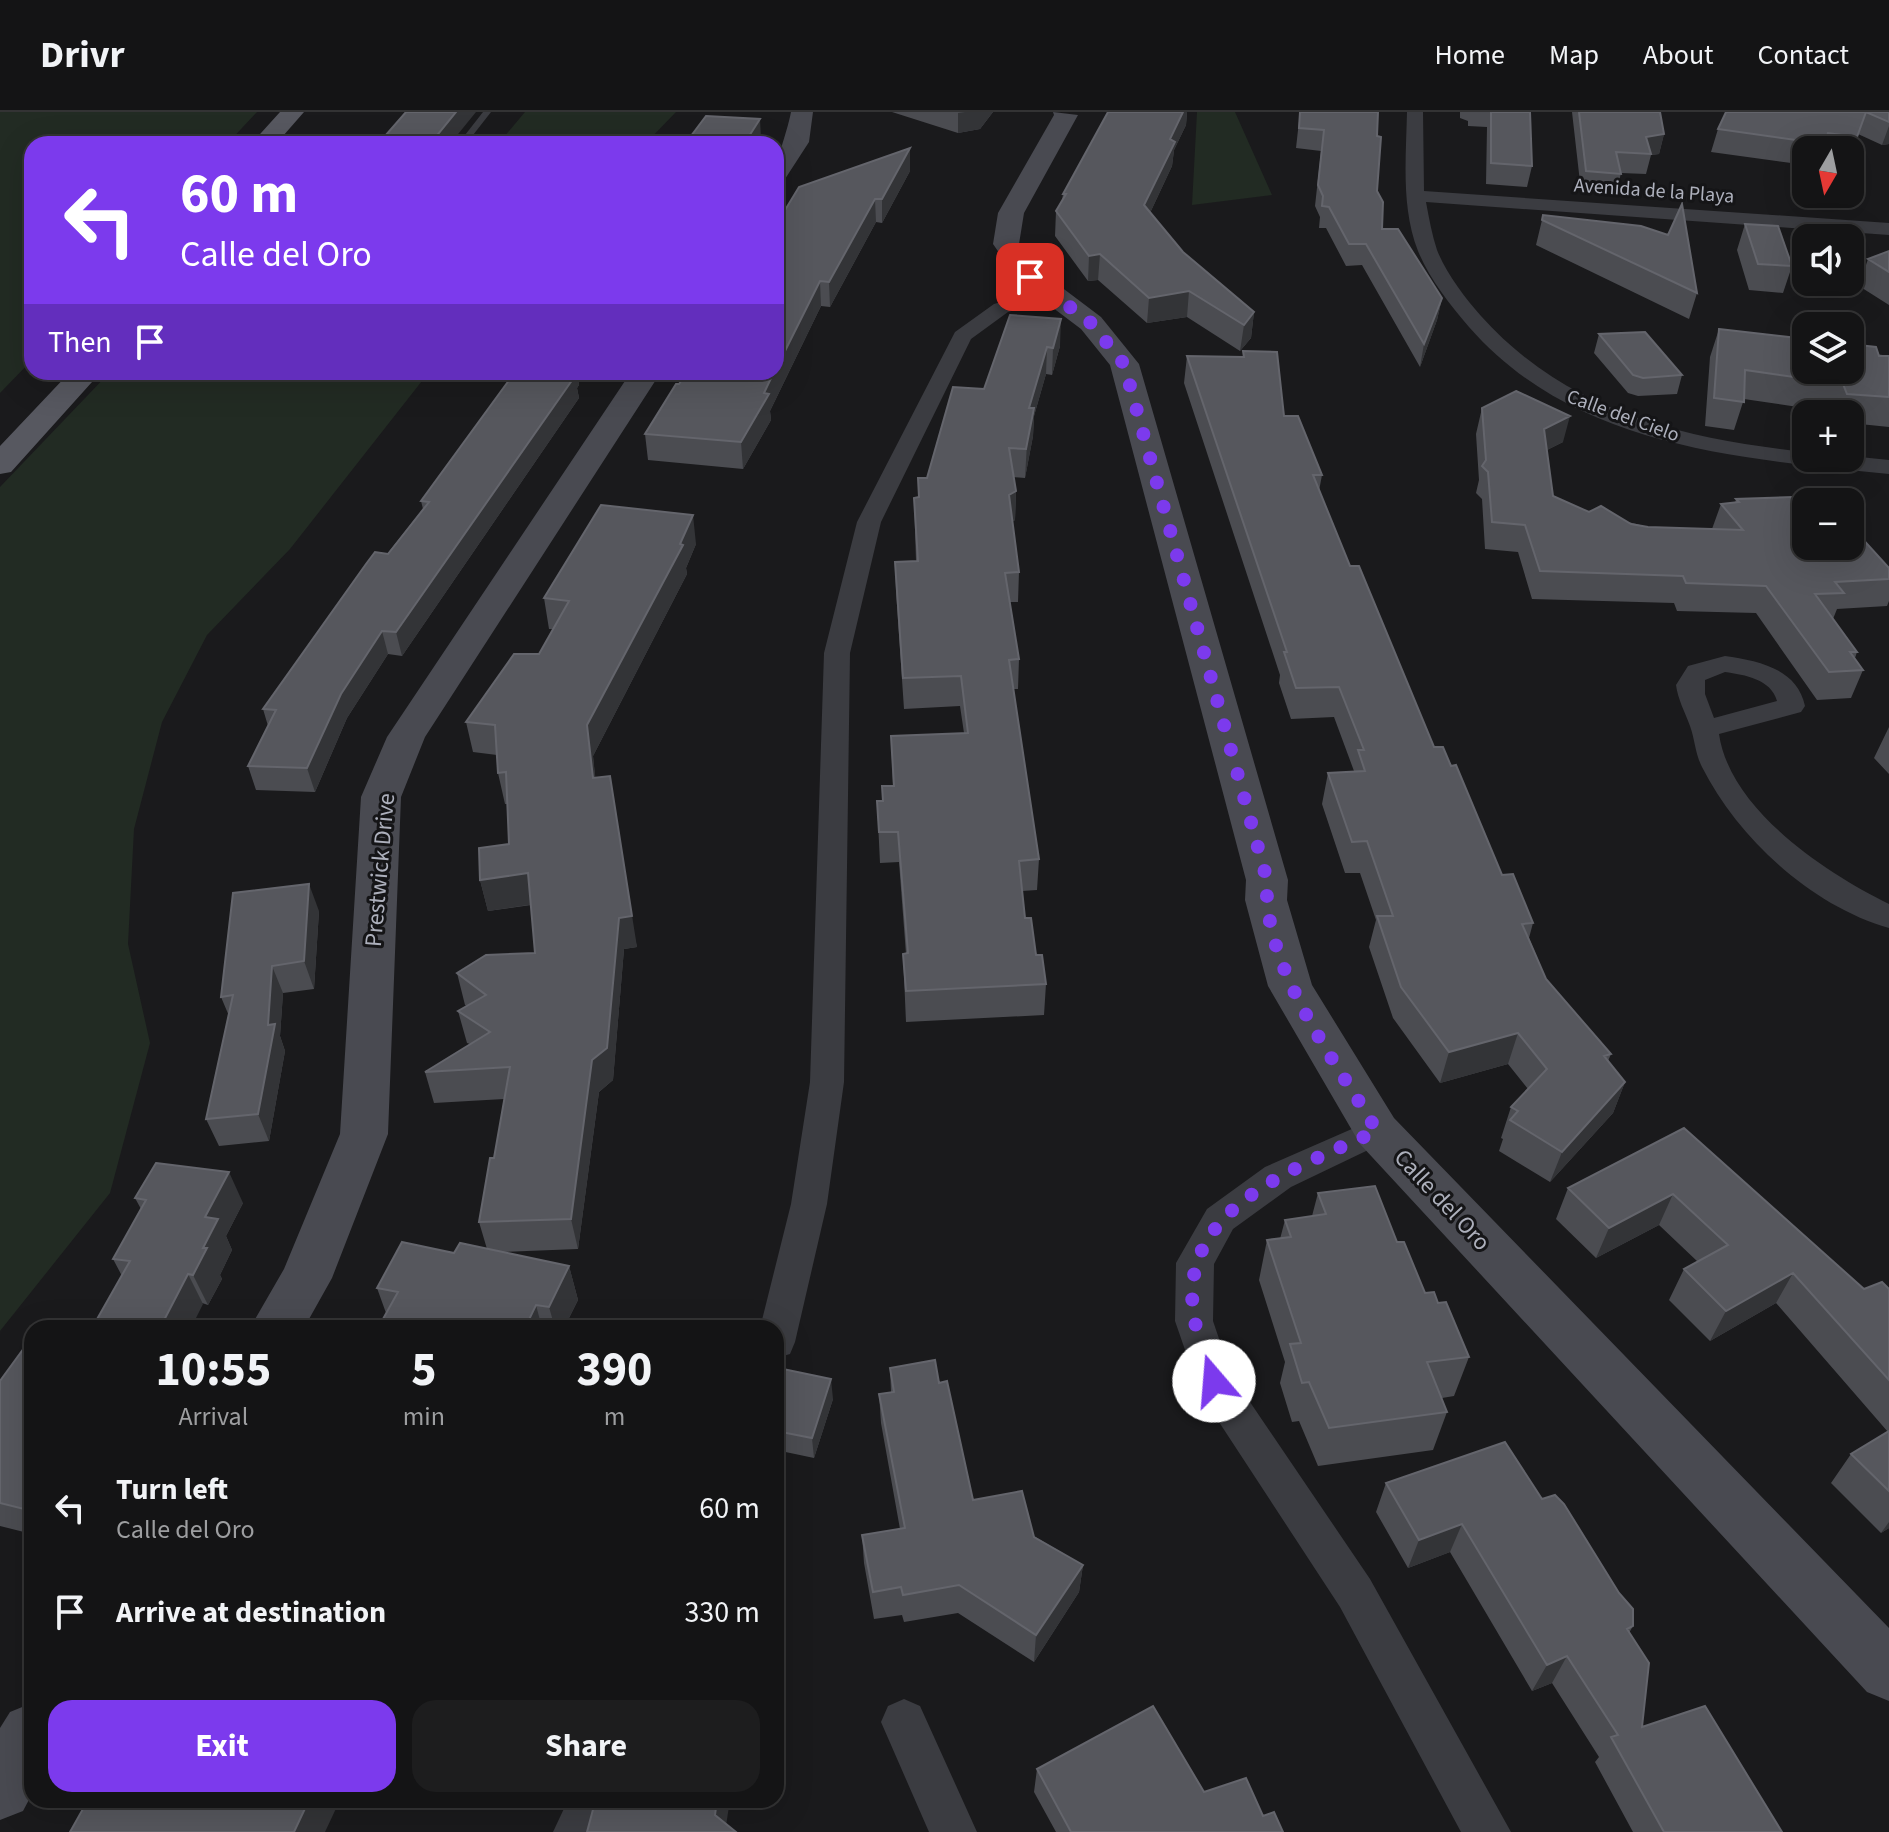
<!DOCTYPE html>
<html lang="en">
<head>
<meta charset="utf-8">
<style>
	body { margin:0; font-family:"Source Sans 3",sans-serif; background:#1d1d1e; color:#f1f3f6; height:100vh; display:flex; flex-direction:column; font-size:30px; white-space:nowrap }
	* { box-sizing:border-box; margin:0 }
	p { font-size:26px; color:#9d9ea0 }
	.icon { flex:none; width:44px; height:44px; fill:none; stroke:currentColor; stroke-width:2; stroke-linecap:round; stroke-linejoin:round }
	.map { position:relative; flex:1; overflow:hidden }
	.drawer { position:absolute; left:24px; top:1208px; width:760px; height:488px; display:flex; flex-direction:column; background:#141415; border-radius:24px; box-shadow:0 8px 32px #0002,0 0 0 2px #333334 }
	.drawer>* { flex:none }
	.top-card { position:absolute; left:24px; top:24px; width:760px; height:244px; border-radius:24px; box-shadow:0 8px 32px #0002,0 0 0 2px #333334; background:#7c3aed; color:#fff; overflow:hidden }
	.needle { width:52px; rotate:189deg }
	.controls { position:absolute; left:1792px; top:24px; display:grid; gap:16px }
	.controls a { display:grid; place-items:center; width:72px; height:72px; border-radius:16px; background:#141415; box-shadow:0 8px 32px #0002,0 0 0 2px #333334; font-size:40px }
	.pin { position:absolute; display:grid; place-items:center; width:68px; height:68px; color:#fff; margin:-34px; border-radius:16px; box-shadow:0 4px 12px #0006 }
	.me { position:absolute; width:88px; margin:-44px; rotate:342deg; stroke-linejoin:round; filter:drop-shadow(0 0 6px #0008) }
	.turn { display:flex; align-items:center; gap:28px; height:168px; padding:0 24px; font-size:36px }
	.turn .icon { width:104px; height:104px; stroke-width:2.5 }
	.turn b { display:block; font-size:56px; line-height:68px }
	.then { display:flex; align-items:center; height:76px; padding:0 24px; background:#0003; gap:16px; font-size:30px }
	.eta { display:flex; justify-content:space-evenly; align-items:center; height:136px; text-align:center }
	.eta b { font-size:48px; font-weight:700; line-height:56px }
	.button { display:flex; gap:16px; margin-top:auto; padding:16px 24px }
	.button a { flex:1; height:92px; border-radius:24px; background:#7c3aed; color:#fff; font-size:32px; font-weight:700; line-height:92px; text-align:center }
	.button a+a { background:#1d1d1e; color:#f1f3f6 }
	ul { padding:0; list-style:none }
	li { display:flex; align-items:center; gap:24px; height:104px; padding:0 24px }
	li div { flex:1 }
	li b { display:block; font-size:30px }
	li em { font-style:normal }
	header { display:flex; align-items:center; gap:48px; box-sizing:border-box; height:112px; padding:0 40px; background:#141415; border-bottom:2px solid #333334 }
	header strong { font-size:38px }
	nav { display:flex; gap:44px; margin-inline-start:auto; font-size:28px }
	.map>svg:first-child { display:block }
</style>
</head>
<body>
<header>
<strong>Drivr</strong>
<nav><a>Home</a><a>Map</a><a>About</a><a>Contact</a></nav>
</header>
<div class="map">
<svg width="1889" height="1720" viewBox="0 0 1889 1720">
	<rect width="100%" height="100%" fill="#1a1a1c"/>
	<path fill="#222b23" d="M0,0H257L227,32H32V248L0,281Z
		M525,0H676L645,32H498Z
		M1197,0H1235L1272,83L1192,93Z
		M110,260H429L290,437L207,523L162,610L134,717L128,832L150,931L110,1081L0,1219V375Z"/>
	<g fill="none" stroke-linecap="round" stroke-linejoin="round">
		<path fill="#3b3c41" fill-rule="evenodd" d="M483,0H491L466,32H458Z"/>
		<path fill="#3b3c41" fill-rule="evenodd" d="M1407,0H1423L1424,79L1889,111V123L1426,90C1429,106 1432,123 1437,138C1446,161 1465,186 1481,204C1567,300 1683,327 1806,340V346L1850,344L1889,348V362C1739,346 1575,336 1469,215C1450,193 1429,166 1418,139C1401,96 1406,46 1407,0Z
			M1052,175L1062,181L1059,185L1008,200L971,227L881,410L850,541L844,970L827,1092L795,1230L790,1242L776,1246V1216H760L791,1092L810,970L824,541L857,410L955,220L994,192Z
			M1725,544C1758,549 1797,556 1805,594L1801,600L1719,622C1730,698 1826,761 1889,792V816C1811,794 1738,726 1702,655C1695,641 1695,628 1690,614C1685,600 1678,588 1676,573L1688,554ZM1725,560C1745,563 1771,567 1777,589L1714,606L1705,582V568Z
			M1377,1006L1389,1010L1394,1019L1389,1028L1291,1075L1233,1117L1214,1152L1213,1209L1231,1262L1370,1467L1511,1720H1461L1340,1495L1200,1281L1175,1209L1176,1151L1207,1097L1265,1055Z
			M904,1587L920,1594L977,1720H929L881,1610L888,1594Z
			M568,1688H616L602,1720H553Z"/>
		<path fill="#494a51" fill-rule="evenodd" d="M791,0H813L809,30L785,67L776,69C776,43 786,26 791,0Z
			M1053,0L1078,3L1024,101L1019,132L1040,159L1101,205L1139,252L1288,768L1287,788L1312,873L1394,1006L1889,1516V1589L1867,1580L1360,1032L1268,874L1245,788L1246,768L1110,253L1081,217L1020,171L993,132L998,101L1054,3Z
			M631,260H661L425,625L401,685L388,1022L332,1166L304,1216H250L284,1157L340,1022L361,685L387,625Z
			M32,1591V1682L23,1699L0,1708V1616L10,1600Z"/>
		<path fill="#575860" fill-rule="evenodd" d="M280,0H304L276,32H251Z
			M70,260H101L11,360L0,362V334Z"/>
	</g>
	<path fill="#4b4c51" d="M892,0H993L980,17L958,21Z
		M1108,0H1187L1186,13L1174,38L1172,54L1150,101L1183,140L1254,200L1251,226L1240,239L1187,205L1147,211L1098,168L1088,169L1055,124L1056,99L1062,89L1063,82Z
		M1300,0H1378L1377,79L1382,117L1442,186L1437,208L1420,255L1362,153L1346,154L1326,116H1319L1320,105L1315,94L1321,39L1296,36Z
		M1460,0H1530L1532,54L1527,75L1486,72L1487,15L1468,14V9L1460,6Z
		M1572,0H1660L1664,22L1659,42L1651,43L1646,62L1621,61L1616,82L1581,79Z
		M1726,0H1889V32L1882,33L1858,22L1850,46V38H1806V53L1711,40L1718,17Z
		M910,59L882,111L876,110L830,195L821,194L770,299L771,308L743,357L648,348L645,322L679,272L776,113Z
		M1542,108L1697,181L1689,207L1536,133Z
		M1745,112L1792,154L1783,181L1749,178L1737,138Z
		M1889,139V193L1859,174L1868,147Z
		M1010,203L1060,234L1052,263L1046,262L1034,304L1033,324L1025,366L1013,365L1016,379L1015,408L1012,410L1019,460L1018,490H1010L1019,547L1018,577H1013L1039,747L1037,778L1022,779L1025,806L1046,872L1044,903L906,910L903,842H906L899,750L880,751L877,689H883L893,674L891,624L964,621L960,594L904,597L896,479L895,450L916,449L914,386L918,385V366H927L984,277Z
		M1719,217L1889,244V315L1850,311V302H1833L1831,295H1798L1744,287L1734,318L1705,314L1710,245Z
		M1599,222L1682,263L1677,282L1638,284L1628,281L1594,241Z
		M1243,239L1322,363L1319,379L1350,454L1434,635L1502,763L1533,811L1529,826L1546,867L1611,942L1608,949L1625,970L1613,1001L1550,1070L1499,1039L1503,1027L1501,1026L1511,995L1528,977L1508,952L1440,971L1393,906L1369,835L1376,808L1360,761H1345L1322,692L1328,661L1353,660L1354,659L1334,605L1291,607L1279,571L1280,563L1184,271L1187,244L1243,245Z
		M515,260H577L579,273L577,276L579,286L402,544L388,542L347,606L315,680L256,678L248,654L268,614L263,597L423,397L421,389Z
		M1482,296L1563,330L1547,338L1553,384L1589,400L1648,415L1712,417L1721,392L1735,391L1736,387L1889,456V489L1887,494L1837,497L1833,507L1857,540L1855,546L1863,558L1851,586L1817,588L1756,501L1677,499L1674,491L1532,487L1518,440L1485,437L1482,387L1476,381L1479,368L1476,322Z
		M696,432L686,456L687,462L593,644L595,665L637,835L624,837L613,968L599,980L578,1137L503,1140L569,1154L578,1188L564,1216H378L386,1201L377,1176L454,1141L487,1137L479,1110L494,1046L504,987L434,991L425,960L470,932L467,931L458,899L467,894L465,893L457,861L535,841L531,793L488,799L480,768L509,732L507,692H505L498,661L497,643L473,640L466,610L539,542L553,517H549L544,486Z
		M1889,615V662L1874,646Z
		M319,799L314,877L283,881L280,924L285,939L269,1029L219,1034L206,1007L229,904L221,885Z
		M1684,1016L1864,1177H1889V1416L1881,1421L1831,1371L1851,1342L1888,1320L1776,1191L1710,1229L1669,1188L1684,1157L1698,1150L1659,1113L1596,1146L1556,1107L1568,1076Z
		M1318,1081L1397,1130L1425,1181L1438,1191L1469,1245L1454,1284L1442,1286L1447,1300L1433,1338L1318,1354L1299,1309L1292,1310L1280,1271L1285,1250L1259,1168L1267,1128L1280,1127L1285,1108L1312,1104Z
		M135,1086L243,1091L226,1124L232,1138L220,1163L222,1167L208,1193L122,1164L113,1147L141,1097Z
		M32,1225V1422L0,1414V1269Z
		M890,1256L939,1271L973,1388L1083,1453L1079,1480L1034,1550L958,1501L904,1510L902,1503L874,1507L864,1451L862,1423L900,1417L881,1311L879,1282L891,1280Z
		M776,1278L833,1287L814,1346L776,1338Z
		M1386,1371L1542,1387L1633,1514L1629,1521L1642,1615L1782,1720H1633L1595,1650L1599,1645L1552,1571L1532,1579L1450,1440L1408,1456L1376,1400Z
		M1037,1657L1204,1680L1263,1704L1283,1720H1056L1034,1680Z"/>
	<path fill="#333437" d="M456,0H476L450,32H430Z
		M965,0H993L980,17L958,21V1Z
		M1183,0H1187L1186,13L1174,38L1172,54L1142,118L1144,93L1170,27Z
		M760,7L761,26L757,32H744Z
		M1889,14V32L1882,33Z
		M1664,22L1659,42L1651,43L1646,25Z
		M910,36V59L882,111V87Z
		M875,87L876,110L830,195L829,170Z
		M1100,142L1098,168L1088,169L1089,144Z
		M820,169L821,194L770,299L771,308L743,357L741,330L764,281L774,260H776V257Z
		M1189,179L1187,205L1147,211L1149,186Z
		M1442,186L1437,208L1420,255L1424,232Z
		M1254,200L1251,226L1240,239L1244,213Z
		M1061,207L1060,234L1052,263L1053,236Z
		M1047,235L1046,262L1034,304L1033,324L1025,366L1029,296Z
		M570,260H577L579,273L577,276L579,286L402,544L396,520Z
		M1570,304L1563,330L1537,343L1544,317Z
		M1016,379L1015,408L1008,412L1009,383Z
		M693,403L696,432L686,456L687,462L593,644L599,697L593,666L587,613L680,432Z
		M382,519L388,542L347,606L315,680L307,656L341,582Z
		M610,664L637,835L624,837L613,968L599,980L578,1137L571,1107L592,948Z
		M528,761L535,792L488,799L480,768Z
		M309,772L319,799L314,877L304,849Z
		M272,854L283,881L280,924L285,939L269,1029L258,1002L268,913Z
		M1518,921L1508,952L1440,971L1449,940Z
		M1625,970L1613,1001L1550,1070L1562,1040Z
		M229,1060L243,1091L226,1124L232,1138L220,1163L222,1167L208,1193L193,1163L203,1136L205,1105Z
		M1673,1082L1659,1113L1596,1146L1609,1116Z
		M569,1154L578,1188L564,1216H555L549,1195Z
		M1793,1161L1776,1191L1710,1229L1726,1199Z
		M188,1162L203,1192L191,1216H160Z
		M536,1193L542,1216H525Z
		M831,1267L833,1287L814,1346L812,1326Z
		M1889,1410V1416L1881,1421Z
		M1462,1412L1450,1440L1408,1456L1419,1428Z
		M1083,1453L1079,1480L1034,1550L1036,1523Z
		M1567,1544L1552,1571L1532,1579L1547,1553Z
		M309,1688H340L325,1720H294Z
		M717,1688H730L725,1720L715,1703Z"/>
	<path fill="#56575d" stroke="#64656c" stroke-width="2" d="M406,0H456L430,32H378Z
		M1108,0H1183L1170,27L1175,30L1144,93L1183,140L1254,200L1244,213L1189,179L1149,186L1100,142L1089,144L1056,99L1066,82H1063Z
		M1300,0H1378L1377,24L1381,25L1377,79L1383,90L1382,117H1398L1442,186L1424,232L1366,132H1349L1329,95L1322,94L1323,84L1318,73L1324,18L1299,16Z
		M1491,0H1530L1532,54L1491,51Z
		M1579,0H1660L1664,22L1646,25L1651,42L1616,40L1621,62L1586,59Z
		M1726,0H1866L1857,25L1828,21L1824,32L1718,17Z
		M1866,0H1889V10Z
		M706,4L760,7L744,32H685Z
		M910,36L882,87H875L829,170L820,169L776,257V113L799,75Z
		M1682,92L1697,181L1542,108L1543,103L1641,114L1668,123Z
		M1745,112L1778,114L1792,154L1758,152Z
		M1889,139V160L1868,147Z
		M1010,203L1061,207L1053,236L1047,235L1029,296H1034L1026,337L1009,336L1016,379L1009,383L1019,460L1005,461L1019,547L1009,548L1039,747L1019,749L1025,806H1031L1036,843H1042L1046,872L906,879L903,842L908,841L898,720H879L877,689H883L882,674H894L891,624L968,621L961,564L903,566L895,450L918,449L914,386L919,385L918,366H927L953,275L984,277Z
		M1719,217L1806,227V258H1850V232L1876,235L1879,244H1889V285L1847,282L1841,267H1808L1745,258L1744,290L1714,286Z
		M1645,220L1682,263L1643,266L1633,263L1599,222Z
		M1243,239L1277,240L1284,304H1298L1322,363H1313L1350,454H1359L1434,635H1443L1451,654L1456,653L1502,763L1513,762L1533,811L1522,812L1546,867L1611,942L1604,944L1625,970L1562,1040L1510,1008L1518,999L1511,995L1547,957L1518,921L1449,940L1401,875L1377,804H1393L1367,729L1352,730L1328,661L1365,659L1358,638H1364L1339,575L1296,576L1284,540H1287L1187,244L1244,245Z
		M515,260H570L568,263L575,264L396,520L382,519L341,582L307,656L248,654L276,598L263,597L366,452L375,440L388,442L429,390L421,389Z
		M687,260H774L764,281L769,282L741,330L645,322L676,272H679Z
		M1516,279L1570,304L1544,317L1553,384L1589,400L1601,394L1631,412L1648,415L1743,418L1721,392L1739,390L1736,387L1823,384L1829,390H1806V434H1850V413L1889,456V467L1835,470L1844,481L1815,482L1857,540H1850L1863,558L1829,560L1766,474L1686,471L1683,464L1540,459L1525,413L1492,410L1488,360L1482,354L1486,348L1482,296Z
		M601,393L693,403L680,432L683,433L587,613L593,666L610,664L632,804L619,806L607,936L592,948L571,1107L479,1110L490,1046H494L510,955L425,960L490,920L458,899L486,883L457,861L486,843L535,841L528,761L480,768L479,736L509,732L506,660L498,661L495,613L466,610L514,542H539L569,489L544,486Z
		M309,772L304,849L272,854L268,913L275,912L258,1002L206,1007L233,883L221,885L233,781Z
		M1684,1016L1864,1177L1882,1170L1889,1177V1268L1793,1161L1726,1199L1684,1157L1728,1133L1673,1082L1609,1116L1568,1076Z
		M156,1051L229,1060L205,1105L218,1107L203,1136H207L193,1163L188,1162L160,1216H92L130,1149L113,1147L146,1088L135,1086Z
		M1375,1074L1397,1130H1404L1425,1181L1434,1180L1438,1191L1446,1190L1469,1245L1427,1250L1447,1300L1329,1316L1309,1270L1302,1271L1290,1232L1301,1231L1267,1128L1291,1125L1285,1108L1326,1102L1318,1081Z
		M402,1130L454,1141L460,1131L569,1154L549,1195L536,1193L525,1216H378L398,1180L377,1176Z
		M42,1210L68,1216H38Z
		M32,1225V1399L0,1391V1269Z
		M935,1248L939,1271L947,1269L973,1388L1022,1379L1034,1425L1083,1453L1036,1523L959,1473L903,1483L901,1475L873,1480L862,1423L905,1416L879,1282L894,1280L890,1256Z
		M783,1257L831,1267L812,1326L776,1319V1278Z
		M1889,1319V1379L1851,1342Z
		M1505,1330L1542,1387L1555,1383L1564,1392L1619,1481L1633,1497V1514L1627,1517L1649,1551L1642,1615L1705,1594L1782,1720H1664L1611,1625L1618,1623L1567,1544L1547,1553L1462,1412L1419,1428L1386,1371Z
		M1153,1594L1204,1680L1246,1666L1263,1704L1274,1700L1283,1720H1071L1037,1657Z
		M88,1688H309L294,1720H70Z
		M598,1688H717L715,1703L736,1720H587L595,1690Z"/>
	<g fill="none" stroke-linecap="round" stroke-linejoin="round">
		<path stroke="#7c3aed" stroke-width="14" stroke-dasharray="0 25.2" d="M1030,165L1091,211L1124,252L1267,768C1262,855 1334,946 1377,1019C1295,1057 1172,1097 1195,1210C1199,1230 1208,1250 1214,1269"/>
	</g>
	<g text-anchor="middle" dominant-baseline="central" stroke-width="6" stroke-linejoin="round" paint-order="stroke">
		<g font-size="20" fill="#adb0bc" stroke="#151517">
			<text transform="translate(1654 79) rotate(4)">Avenida de la Playa</text>
			<text transform="translate(1623 304) rotate(20)">Calle del Cielo</text>
		</g>
		<g font-size="24" fill="#adb0bc" stroke="#151517">
			<text transform="translate(380 758) rotate(-85)">Prestwick Drive</text>
			<text transform="translate(1442 1088) rotate(47)">Calle del Oro</text>
		</g>
	</g>
</svg>
<div class="controls">
<a><svg class="needle" viewBox="-14 -14 28 28"><path d="M0-13l5 13h-10z" fill="#e53935"/><path d="M0 13l5-13h-10z" fill="#9d9ea0"/></svg></a>
<a><svg class="icon" aria-label="sound" viewBox="0 0 24 24"><path d="M4 9h4l5-4v14l-5-4H4zM17 9q2 3 0 6"/></svg></a>
<a><svg class="icon" aria-label="layers" viewBox="0 0 24 24"><path d="M12 4l9 5-9 5-9-5zM3 14l9 5 9-5"/></svg></a>
<a>+</a>
<a>−</a>
</div>
<div class="pin" style="left:1030px;top:165px;background:#d93025"><svg class="icon" aria-label="arrive" viewBox="0 0 24 24"><path d="M6 21V4h12l-3 4 3 4H6"/></svg></div>
<svg class="me" style="left:1214px;top:1269px" viewBox="-20 -20 40 40"><circle r="19" fill="#fff"/><path d="M0-13L10 11 0 6-10 11z" fill="#7c3aed"/></svg>
<div class="top-card">
<div class="turn"><svg class="icon" aria-label="left" viewBox="0 0 24 24"><path d="M17 20v-9H6M10 6l-5 5 5 5"/></svg><div><b>60 m</b>Calle del Oro</div></div>
<div class="then">Then<svg class="icon" aria-label="arrive" viewBox="0 0 24 24"><path d="M6 21V4h12l-3 4 3 4H6"/></svg></div>
</div>
<section class="drawer">
<div class="eta">
<div><b>10:55</b><p>Arrival</p></div>
<div><b>5</b><p>min</p></div>
<div><b>390</b><p>m</p></div>
</div>
<ul>
<li><svg class="icon" aria-label="left" viewBox="0 0 24 24"><path d="M17 20v-9H6M10 6l-5 5 5 5"/></svg><div><b>Turn left</b><p>Calle del Oro</p></div><em>60 m</em></li>
<li><svg class="icon" aria-label="arrive" viewBox="0 0 24 24"><path d="M6 21V4h12l-3 4 3 4H6"/></svg><div><b>Arrive at destination</b></div><em>330 m</em></li>
</ul>
<div class="button"><a>Exit</a><a>Share</a></div>
</section>
</div>
</body>
</html>
